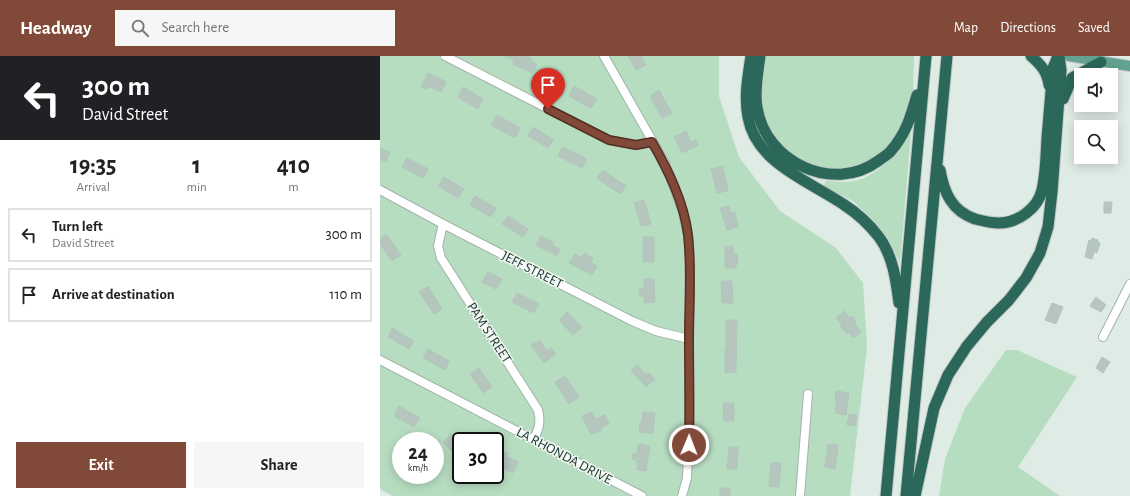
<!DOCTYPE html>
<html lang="en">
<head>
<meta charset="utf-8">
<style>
	body { margin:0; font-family:"Alegreya Sans",sans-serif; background:#f6f6f6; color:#222; height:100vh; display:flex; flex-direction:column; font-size:15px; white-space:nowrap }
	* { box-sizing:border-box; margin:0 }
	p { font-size:13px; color:#767676 }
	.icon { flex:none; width:22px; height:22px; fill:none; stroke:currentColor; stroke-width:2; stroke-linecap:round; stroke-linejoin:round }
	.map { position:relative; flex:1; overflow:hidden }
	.panel { display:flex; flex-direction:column; background:#fff; width:380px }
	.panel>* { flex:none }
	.banner { background:#202124; color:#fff; overflow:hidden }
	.fabs { position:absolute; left:694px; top:12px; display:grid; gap:8px }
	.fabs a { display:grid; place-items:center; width:44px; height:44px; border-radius:0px; background:#fff; box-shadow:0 2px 10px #0003; font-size:20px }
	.speed { position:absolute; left:12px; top:376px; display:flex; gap:8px; font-size:20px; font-weight:700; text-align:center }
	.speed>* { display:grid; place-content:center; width:52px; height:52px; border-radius:50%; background:#fff; box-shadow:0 2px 10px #0003; line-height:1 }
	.speed small { font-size:10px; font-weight:400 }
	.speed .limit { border:2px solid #111; border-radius:6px; background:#fff; color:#111 }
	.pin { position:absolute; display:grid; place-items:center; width:34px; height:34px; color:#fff; margin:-41px -17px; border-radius:50% 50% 50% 0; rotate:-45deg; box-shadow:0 0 4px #0007 }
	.pin .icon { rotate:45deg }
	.me { position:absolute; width:44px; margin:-22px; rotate:1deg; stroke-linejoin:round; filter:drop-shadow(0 0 3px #0008) }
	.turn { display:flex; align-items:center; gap:14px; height:84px; padding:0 16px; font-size:18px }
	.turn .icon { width:52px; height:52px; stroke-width:2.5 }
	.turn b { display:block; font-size:28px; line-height:34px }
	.eta { display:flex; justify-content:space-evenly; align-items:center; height:68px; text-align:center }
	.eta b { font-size:24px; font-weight:700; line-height:28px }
	.cta { display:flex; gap:8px; margin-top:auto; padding:8px 16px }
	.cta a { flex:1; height:46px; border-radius:0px; background:#814938; color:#fff; font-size:16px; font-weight:700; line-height:46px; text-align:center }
	.cta a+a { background:#f6f6f6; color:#222 }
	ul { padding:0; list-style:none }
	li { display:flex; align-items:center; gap:12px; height:54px; margin:0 8px 6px; padding:0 8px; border:2px solid #e0e0e0; border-radius:0px }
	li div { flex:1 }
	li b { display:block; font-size:15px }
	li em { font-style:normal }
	header { display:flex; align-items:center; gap:24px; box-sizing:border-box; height:56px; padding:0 20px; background:#814938; color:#fff }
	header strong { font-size:19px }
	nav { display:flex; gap:22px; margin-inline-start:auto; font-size:14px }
	.search { width:280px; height:36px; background:#f6f6f6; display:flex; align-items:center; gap:10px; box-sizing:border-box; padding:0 14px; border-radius:0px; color:#767676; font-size:15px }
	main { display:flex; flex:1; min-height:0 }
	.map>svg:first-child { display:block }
</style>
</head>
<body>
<header>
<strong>Headway</strong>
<div class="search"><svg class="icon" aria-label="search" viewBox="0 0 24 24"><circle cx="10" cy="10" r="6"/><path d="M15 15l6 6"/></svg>Search here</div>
<nav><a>Map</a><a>Directions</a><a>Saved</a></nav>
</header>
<main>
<section class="panel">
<div class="banner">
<div class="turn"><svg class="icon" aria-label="left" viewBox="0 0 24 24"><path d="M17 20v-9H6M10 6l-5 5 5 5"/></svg><div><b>300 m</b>David Street</div></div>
</div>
<div class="eta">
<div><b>19:35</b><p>Arrival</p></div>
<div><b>1</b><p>min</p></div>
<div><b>410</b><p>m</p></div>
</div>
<ul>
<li><svg class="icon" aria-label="left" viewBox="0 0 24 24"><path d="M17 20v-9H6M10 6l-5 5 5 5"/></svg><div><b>Turn left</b><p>David Street</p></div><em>300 m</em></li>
<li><svg class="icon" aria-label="arrive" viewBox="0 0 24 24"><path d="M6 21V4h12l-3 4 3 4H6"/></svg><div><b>Arrive at destination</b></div><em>110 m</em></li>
</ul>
<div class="cta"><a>Exit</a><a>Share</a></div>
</section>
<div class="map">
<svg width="750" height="440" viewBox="0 0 750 440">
	<rect width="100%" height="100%" fill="#dfebe5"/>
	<path fill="#b7ddc1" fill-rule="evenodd" d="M0,0H339V40L359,101L400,155L456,192L483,227L487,291L470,440H13L0,433ZM21,385H55V419H21ZM81,385H115V419H81Z
		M386,0H534L533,35L522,71L507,94L482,110L463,114L440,113L415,102L398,86L384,64L381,26Z
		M531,76L520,207L508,182L489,160L473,145L443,130L446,125C453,125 460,126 467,126C497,124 515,98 531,76Z
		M626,294H637L697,321L638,411L680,440H559L565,403L585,352Z"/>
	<path fill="#b5c6be" stroke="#b2c5bc" d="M125,0H148L152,2L151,5L157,8L152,17L133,8L134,4Z
		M248,0H261L266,9L256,14Z
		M48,17L66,26L61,36L48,30L47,33L41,31Z
		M194,30L217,43L211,52L189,40Z
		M83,31L103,43L98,53L78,41Z
		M279,34L292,57L282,62L270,40Z
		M117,59L140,72L135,82L111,69Z
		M153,71L174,84L168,92L148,80Z
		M306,75L311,86L316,84L318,89L302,97L294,81Z
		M183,91L207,103L202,112L178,100Z
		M0,92L10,96L6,106L0,103Z
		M27,102L48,113L43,122L22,111Z
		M343,110L348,135L337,137L331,113Z
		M223,114L246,130L240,138L217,122Z
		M64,121L84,133L78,142L58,130Z
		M95,140L116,152L111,161L90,149Z
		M264,144L271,168L261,170L254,147Z
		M724,146H732L731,157H724Z
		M349,150L350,157L355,156L358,171L347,174L340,152Z
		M128,160L148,173L143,181L122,168Z
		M6,178L21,199L12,205L0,188V183Z
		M161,180L174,187L172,189L180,193L177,200L156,189Z
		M263,181H274V206H263Z
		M712,182L718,184V186L720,187L717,197L714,196L712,203L705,201L709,184L711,185Z
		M353,190V198H357L358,208H356V212H345V191Z
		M205,197L213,202L211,207L217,210L212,219L189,207L195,198L202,202Z
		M108,216L122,223L116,233L102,226Z
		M264,223H274L275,246L264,247V240H259V233H264Z
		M341,225H352L353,247H342Z
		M48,230L62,253L54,258L39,236Z
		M137,237L159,248L154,257L132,246Z
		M716,241L726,249L721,256L710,250Z
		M672,247L683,251L676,268L665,264Z
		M464,255L470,262L472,260L476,265L474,267L481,276L473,282L469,276L467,278L460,270L462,268L456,262Z
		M187,256L202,271L193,279L179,264Z
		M346,264H357L356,316L345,317V293H346Z
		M12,272L34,285L29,293L8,281Z
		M160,284L167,295L171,292L176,298L164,307L151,289Z
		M48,293L69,305L65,314L43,302Z
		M722,301L730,306L723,317L716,312Z
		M257,309L266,319L269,317L275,323L266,331L251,314Z
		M99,312L112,331L103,337L90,318Z
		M185,320L199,341L189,348L175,326Z
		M456,335L469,337L466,359L455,357L457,345H455Z
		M343,347H354V365H344Z
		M19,350L40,362L34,371L14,360Z
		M212,356L216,363L225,359L229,368L221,372L222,374L211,379L202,360Z
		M263,356L275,357L273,377L259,376L260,367H262Z
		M469,358L477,359L475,370L467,369Z
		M71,378L81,388V403L63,387Z
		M258,388L270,390L266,415L257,414L258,406H256L257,404L252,403L253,397L257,398Z
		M448,388L458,389L455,413L445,411Z
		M349,391H358L357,413H347Z
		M121,395L128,398L126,400L138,406L133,417L115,408Z
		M391,407H401L399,431L389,430Z
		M340,432H350V440H340Z"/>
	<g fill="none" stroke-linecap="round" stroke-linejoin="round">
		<g stroke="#a2b3ac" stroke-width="10">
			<path id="minor" d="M65,0L229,84L256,89L272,86
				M224,0L285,107L302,153L308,178L310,209L309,283V373L307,422L302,440
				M0,134L63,168L252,265L276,275L309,283
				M63,168L58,190L61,202L158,354C161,366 159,374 153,384
				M723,281L750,228
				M0,304L262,440
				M420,440L428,338"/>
		</g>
		<g stroke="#c1c8c6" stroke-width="12">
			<path id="major" d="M689,0L750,10"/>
		</g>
		<g stroke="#c1c8c6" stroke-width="13">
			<path id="highway" d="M371,0C368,20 364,40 368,61C376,107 429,125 463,148C477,157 489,168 499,181C513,200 516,224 519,247
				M380,0C378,16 374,36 377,51C385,106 453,138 498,105C502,102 507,99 510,96C526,78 531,60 537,39
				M651,0C661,9 667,15 669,29
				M683,43L692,22L721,6
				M560,114C564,137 572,155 595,163C603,165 611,167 619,167C638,167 658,152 662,134C666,117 666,99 667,82C669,59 671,35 673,12L678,0
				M506,440L546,0
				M526,440L567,0
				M535,440L554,352L568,319L587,290L607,266L629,244L646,222L660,197L668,171L672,136L681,14L679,0"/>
		</g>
		<use href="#minor" stroke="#fff" stroke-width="8"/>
		<use href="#major" stroke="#63a290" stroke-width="10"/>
		<use href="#highway" stroke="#2b685a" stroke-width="11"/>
	</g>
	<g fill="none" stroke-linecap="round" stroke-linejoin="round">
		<g stroke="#542f24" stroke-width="10">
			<path id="route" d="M168,53L229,84L256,89L272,86C288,114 304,146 308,179C312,213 309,248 309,282C309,318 310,353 309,389"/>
		</g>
		<use href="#route" stroke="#814938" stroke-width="7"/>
	</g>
	<g text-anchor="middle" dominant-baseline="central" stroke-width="3" stroke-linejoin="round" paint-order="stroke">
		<g font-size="14" fill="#203b33" stroke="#f0f7f3">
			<text transform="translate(152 214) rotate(27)">JEFF STREET</text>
			<text transform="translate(109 277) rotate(57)">PAM STREET</text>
			<text transform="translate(184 400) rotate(28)">LA RHONDA DRIVE</text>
		</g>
	</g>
</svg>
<div class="fabs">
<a><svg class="icon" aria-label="sound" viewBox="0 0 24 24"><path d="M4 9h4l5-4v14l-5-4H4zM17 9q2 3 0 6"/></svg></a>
<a><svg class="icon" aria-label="search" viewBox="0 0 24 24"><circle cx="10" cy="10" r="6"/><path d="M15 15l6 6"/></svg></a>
</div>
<div class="speed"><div>24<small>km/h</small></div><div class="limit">30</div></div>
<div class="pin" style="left:168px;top:53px;background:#d93025"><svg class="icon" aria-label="arrive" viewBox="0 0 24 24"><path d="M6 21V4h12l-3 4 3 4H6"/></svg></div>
<svg class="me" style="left:309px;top:389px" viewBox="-20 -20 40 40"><circle r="17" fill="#814938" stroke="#fff" stroke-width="3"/><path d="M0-11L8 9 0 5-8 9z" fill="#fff"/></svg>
</div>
</main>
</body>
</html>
